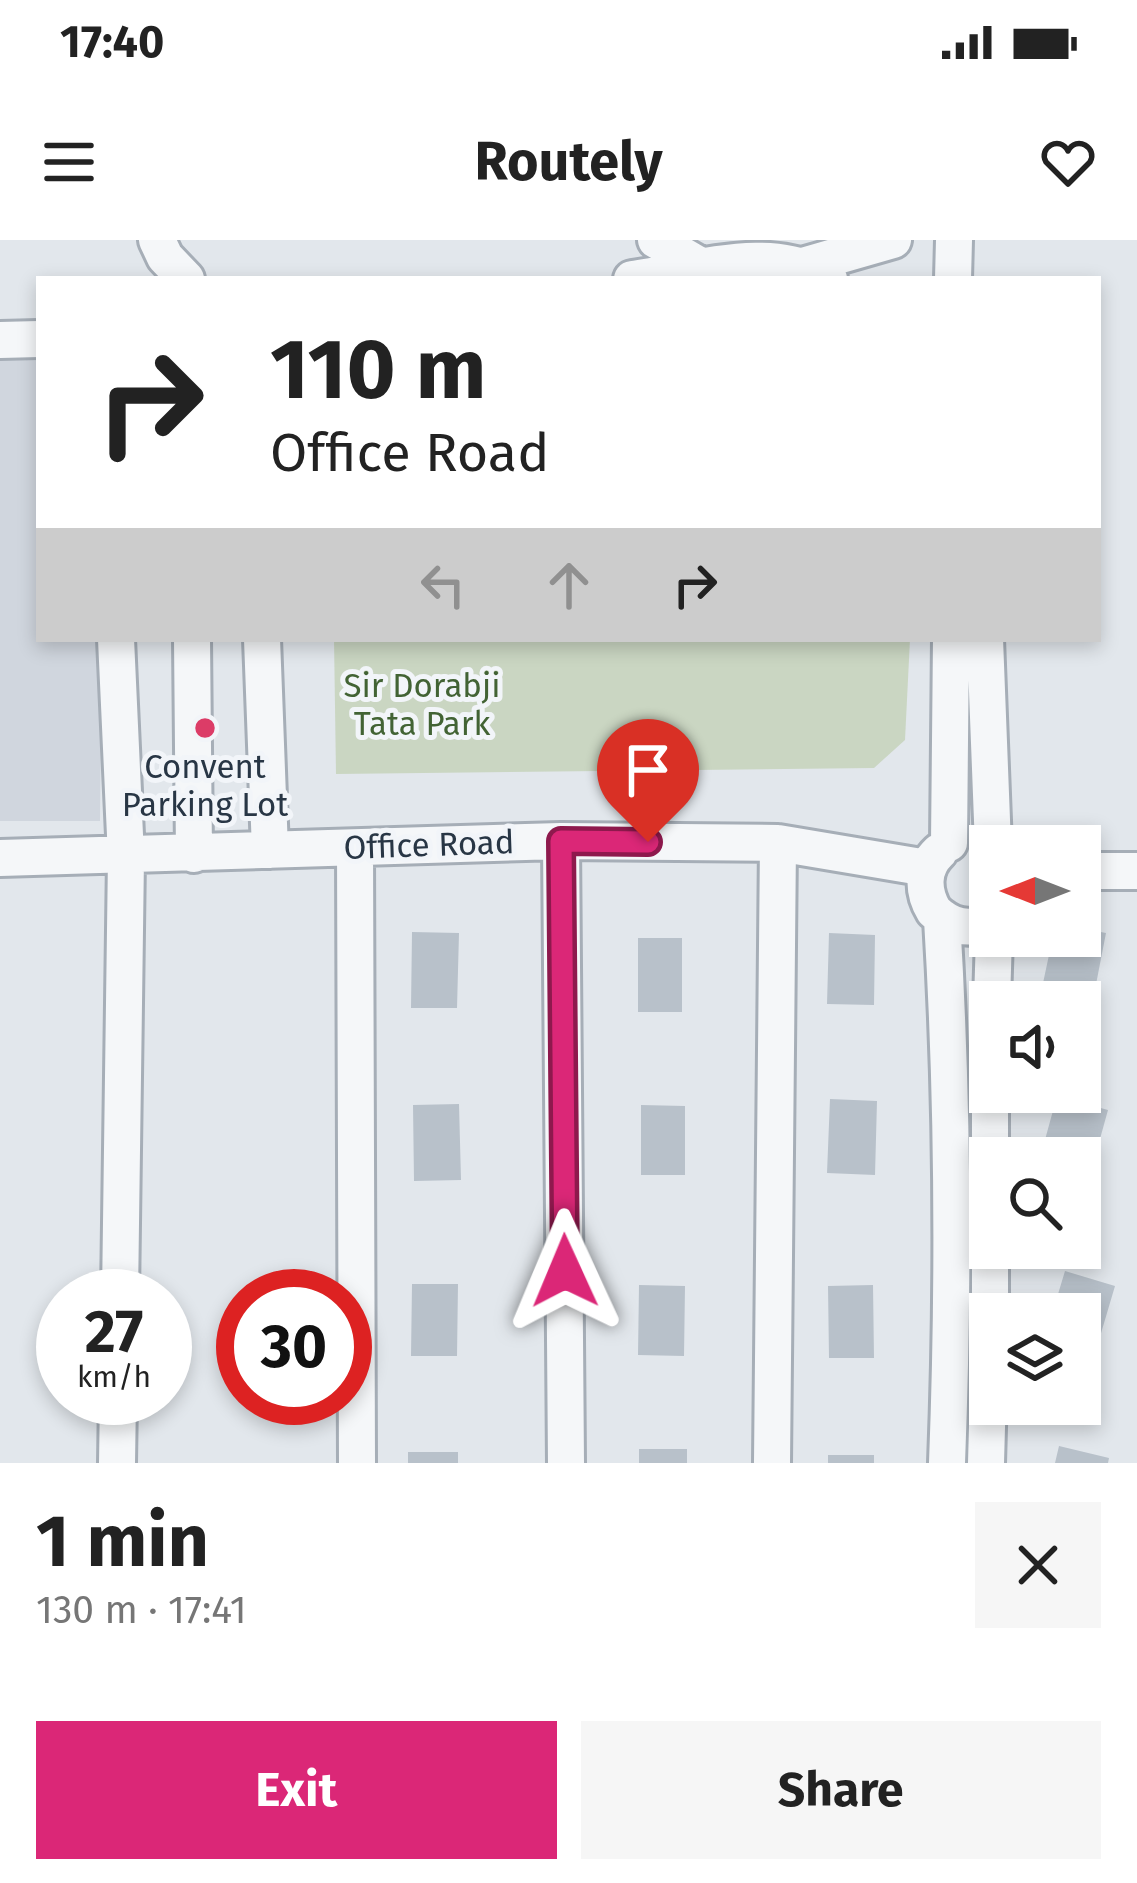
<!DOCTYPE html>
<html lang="en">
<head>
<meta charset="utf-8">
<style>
	body { margin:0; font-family:"Fira Sans",sans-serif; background:#f6f6f6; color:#222; height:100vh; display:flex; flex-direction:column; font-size:45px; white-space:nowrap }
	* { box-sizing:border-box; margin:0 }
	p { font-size:39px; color:#767676 }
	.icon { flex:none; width:66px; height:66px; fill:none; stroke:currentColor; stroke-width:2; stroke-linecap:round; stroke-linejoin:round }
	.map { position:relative; height:1223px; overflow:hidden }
	.sheet { display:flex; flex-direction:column; background:#fff; flex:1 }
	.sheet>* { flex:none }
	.banner { position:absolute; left:36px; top:36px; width:1065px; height:366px; border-radius:0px; box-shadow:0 6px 18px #0003; background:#fff; color:#222; overflow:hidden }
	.needle { width:78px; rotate:270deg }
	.fabs { position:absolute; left:969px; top:585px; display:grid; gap:24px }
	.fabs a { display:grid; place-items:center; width:132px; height:132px; border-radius:0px; background:#fff; box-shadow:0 6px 18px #0003; font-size:60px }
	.speed { position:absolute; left:36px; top:1029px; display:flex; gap:24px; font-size:60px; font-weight:700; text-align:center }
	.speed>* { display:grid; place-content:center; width:156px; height:156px; border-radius:50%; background:#fff; box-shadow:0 6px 18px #0003; line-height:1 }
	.speed small { font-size:30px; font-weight:400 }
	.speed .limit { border:18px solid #d22; background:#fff; color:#111 }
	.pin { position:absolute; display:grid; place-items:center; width:102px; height:102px; color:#fff; margin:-123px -51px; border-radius:50% 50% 50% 0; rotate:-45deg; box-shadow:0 0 12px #0007 }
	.pin .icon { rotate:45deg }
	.me { position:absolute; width:132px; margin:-66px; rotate:359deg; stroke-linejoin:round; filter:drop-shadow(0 0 9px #0008) }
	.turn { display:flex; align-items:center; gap:42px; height:252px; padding:0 36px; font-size:54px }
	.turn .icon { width:156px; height:156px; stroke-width:2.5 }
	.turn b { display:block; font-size:84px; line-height:102px }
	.lanes { display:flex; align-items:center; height:114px; padding:0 36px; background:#0003; justify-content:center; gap:60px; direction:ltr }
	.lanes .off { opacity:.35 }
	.round { display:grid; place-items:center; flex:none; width:126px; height:126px; border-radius:0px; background:#f6f6f6 }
	.head { display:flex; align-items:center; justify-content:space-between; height:204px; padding:0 36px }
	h1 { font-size:72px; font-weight:700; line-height:90px }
	.action { display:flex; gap:24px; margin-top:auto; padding:24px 36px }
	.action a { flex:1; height:138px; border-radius:0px; background:#db2777; color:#fff; font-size:48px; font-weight:700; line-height:138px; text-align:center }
	.action a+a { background:#f6f6f6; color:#222 }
	.status { display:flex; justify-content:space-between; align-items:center; height:84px; padding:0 60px; background:#fff; direction:ltr }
	.status svg { height:33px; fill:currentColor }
	header { display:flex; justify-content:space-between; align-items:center; height:156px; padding:0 36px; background:#fff; font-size:54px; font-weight:700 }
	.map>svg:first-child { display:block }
</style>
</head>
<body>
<div class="status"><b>17:40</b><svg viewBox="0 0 49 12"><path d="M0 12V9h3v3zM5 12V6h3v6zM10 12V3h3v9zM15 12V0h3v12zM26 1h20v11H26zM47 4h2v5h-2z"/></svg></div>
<header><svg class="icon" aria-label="menu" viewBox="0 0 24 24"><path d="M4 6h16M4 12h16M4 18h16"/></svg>Routely<svg class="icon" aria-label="heart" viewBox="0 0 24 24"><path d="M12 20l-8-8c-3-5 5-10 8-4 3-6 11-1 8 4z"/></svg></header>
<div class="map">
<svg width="1137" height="1223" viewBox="0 0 1137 1223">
	<rect width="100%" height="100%" fill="#e2e7ec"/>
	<path fill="#d0d6de" d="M39,100V399H102L100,581H0V101Z"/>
	<path fill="#cad6c2" d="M334,399H910L905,500L874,528L336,534Z"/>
	<path fill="#b8c1ca" d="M1080,688L1106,693L1090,775L1080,773V762H1039L1053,696H1080Z
		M412,692L459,693L457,768H411Z
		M829,693L875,695L874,765L827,764Z
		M638,698H682V772H638Z
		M1057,856L1108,870L1085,953L1080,952V918H1040Z
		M830,859L877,861L875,935L827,933Z
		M459,864L461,940L414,941L413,865Z
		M641,865L685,866V935H641Z
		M1065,1031L1115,1046L1091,1127L1080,1124V1074H1052Z
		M412,1044H458L457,1116H411Z
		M639,1045L685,1046L684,1116L638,1115Z
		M873,1045L874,1118H829L828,1046Z
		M1059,1206L1109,1218L1108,1223H1055Z
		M639,1209H687V1223H639Z
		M408,1212H458V1223H408Z
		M828,1215H874V1223H828Z"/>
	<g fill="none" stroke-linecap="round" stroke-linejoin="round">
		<g stroke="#a6aeb7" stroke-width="42">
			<path id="minor" d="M157,0L165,17L186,39
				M656,0L699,25
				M806,25L893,0
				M632,39C696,31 770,2 829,39
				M953,39L954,0
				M0,100L39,99
				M116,399L126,617L120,1056
				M192,399L194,614
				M262,399L270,610
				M985,399L993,606
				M561,601L566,1223
				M949,603L951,399
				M355,608L357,1223
				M939,612C922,628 922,651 934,671C951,687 968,691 990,682
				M0,618L561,601L778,603L927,628
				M1080,631H1137
				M942,679C953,861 954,1041 947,1223
				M992,762L994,696
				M990,798V983
				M990,1074V1008
				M117,1223L118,1158
				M772,1223L778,603
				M986,1223L990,1080"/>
		</g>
		<use href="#minor" stroke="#f5f7f9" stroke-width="36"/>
	</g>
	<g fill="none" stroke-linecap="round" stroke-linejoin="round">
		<g stroke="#8e194d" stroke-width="30">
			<path id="route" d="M565,1031L561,601L648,602"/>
		</g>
		<use href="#route" stroke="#db2777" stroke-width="21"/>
	</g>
	<circle fill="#dc3c67" stroke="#f2f5f9" stroke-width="4.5" cx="205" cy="488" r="12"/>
	<g text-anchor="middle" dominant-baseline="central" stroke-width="10" stroke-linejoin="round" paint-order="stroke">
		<g font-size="33" fill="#426334" stroke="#f2f5f9">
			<text x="422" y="446">Sir Dorabji<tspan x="422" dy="38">Tata Park</tspan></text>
		</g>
		<g font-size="33" fill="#283645" stroke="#f2f5f9">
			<text x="205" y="527">Convent<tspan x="205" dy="38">Parking Lot</tspan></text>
		</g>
		<g font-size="33" fill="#283645" stroke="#f2f5f9">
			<text transform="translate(429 605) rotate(-2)">Office Road</text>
		</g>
	</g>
</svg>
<div class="fabs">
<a><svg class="needle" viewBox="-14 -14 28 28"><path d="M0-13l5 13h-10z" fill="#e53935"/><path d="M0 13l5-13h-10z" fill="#767676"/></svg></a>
<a><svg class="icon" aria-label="sound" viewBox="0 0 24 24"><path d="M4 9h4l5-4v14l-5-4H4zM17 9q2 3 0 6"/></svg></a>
<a><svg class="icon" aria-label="search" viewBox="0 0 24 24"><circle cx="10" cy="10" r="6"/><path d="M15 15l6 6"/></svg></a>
<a><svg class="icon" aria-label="layers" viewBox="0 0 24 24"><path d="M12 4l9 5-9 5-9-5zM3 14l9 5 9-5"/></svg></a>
</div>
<div class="speed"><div>27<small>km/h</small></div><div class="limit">30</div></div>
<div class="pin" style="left:648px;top:602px;background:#d93025"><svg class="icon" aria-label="arrive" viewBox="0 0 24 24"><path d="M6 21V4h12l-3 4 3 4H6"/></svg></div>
<svg class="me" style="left:565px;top:1031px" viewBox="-20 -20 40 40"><path d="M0-17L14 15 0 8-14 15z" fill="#db2777" stroke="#fff" stroke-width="4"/></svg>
<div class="banner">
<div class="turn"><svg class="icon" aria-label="right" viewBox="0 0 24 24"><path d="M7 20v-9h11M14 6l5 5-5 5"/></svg><div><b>110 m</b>Office Road</div></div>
<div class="lanes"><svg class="icon off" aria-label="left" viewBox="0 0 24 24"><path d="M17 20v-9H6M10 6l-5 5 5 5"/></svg><svg class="icon off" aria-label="ahead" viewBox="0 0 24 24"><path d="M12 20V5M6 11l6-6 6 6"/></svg><svg class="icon" aria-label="right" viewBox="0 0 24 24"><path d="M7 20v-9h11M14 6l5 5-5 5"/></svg></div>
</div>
</div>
<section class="sheet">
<div class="head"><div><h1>1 min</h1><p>130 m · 17:41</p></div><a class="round"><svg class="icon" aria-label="close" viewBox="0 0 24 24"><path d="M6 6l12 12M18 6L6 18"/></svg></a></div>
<div class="action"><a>Exit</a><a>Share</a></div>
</section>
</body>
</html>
